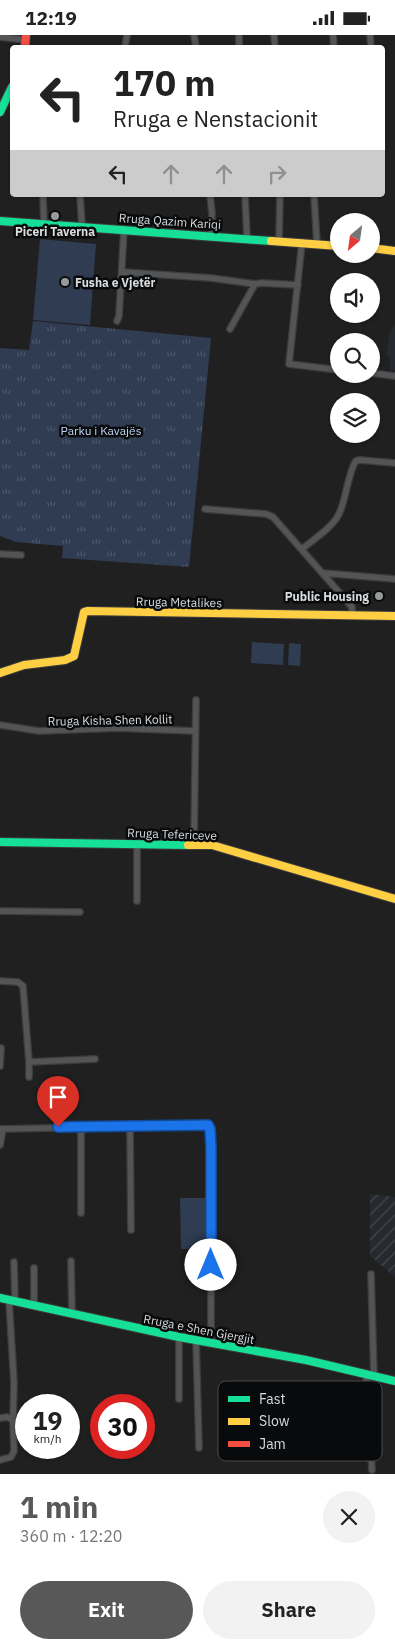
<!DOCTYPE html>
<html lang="en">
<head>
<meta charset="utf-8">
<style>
	body { margin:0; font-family:"IBM Plex Sans",sans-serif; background:#f2f2f2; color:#222; height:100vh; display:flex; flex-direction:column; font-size:19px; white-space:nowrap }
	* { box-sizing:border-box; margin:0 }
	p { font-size:16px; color:#767676 }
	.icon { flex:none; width:28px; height:28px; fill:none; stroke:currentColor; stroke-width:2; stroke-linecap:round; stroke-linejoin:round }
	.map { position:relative; height:1439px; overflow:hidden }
	.drawer { display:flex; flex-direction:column; background:#fff; flex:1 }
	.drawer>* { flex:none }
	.guide { position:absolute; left:10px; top:10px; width:375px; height:152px; border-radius:5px; box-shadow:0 1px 4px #0004; background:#fff; color:#222; overflow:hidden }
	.needle { width:32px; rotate:209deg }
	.fabs { position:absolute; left:330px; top:178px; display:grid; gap:10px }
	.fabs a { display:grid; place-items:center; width:50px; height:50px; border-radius:50%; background:#fff; box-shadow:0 1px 4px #0004; font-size:25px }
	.speed { position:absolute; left:15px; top:1359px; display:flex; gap:10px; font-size:25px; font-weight:700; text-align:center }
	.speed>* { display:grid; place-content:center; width:65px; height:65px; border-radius:50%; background:#fff; box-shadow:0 1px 4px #0004; line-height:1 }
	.speed small { font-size:12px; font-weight:400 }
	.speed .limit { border:8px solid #d22; background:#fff; color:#111 }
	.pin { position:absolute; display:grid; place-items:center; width:42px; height:42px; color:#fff; margin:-51px -21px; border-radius:50% 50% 50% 0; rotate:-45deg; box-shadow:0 0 5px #0007 }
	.pin .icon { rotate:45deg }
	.me { position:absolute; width:55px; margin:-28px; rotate:0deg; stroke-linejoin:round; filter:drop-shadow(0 0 4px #0008) }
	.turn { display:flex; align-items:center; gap:18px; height:105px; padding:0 20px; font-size:22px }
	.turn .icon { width:65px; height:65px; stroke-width:2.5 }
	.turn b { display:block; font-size:35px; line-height:42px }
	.lanes { display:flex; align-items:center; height:48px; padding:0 20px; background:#0003; justify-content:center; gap:25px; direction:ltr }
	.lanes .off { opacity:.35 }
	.round { display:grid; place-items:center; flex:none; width:52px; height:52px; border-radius:26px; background:#f2f2f2 }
	.overview { display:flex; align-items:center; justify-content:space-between; height:85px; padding:0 20px }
	h1 { font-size:30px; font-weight:700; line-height:38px; color:#585858 }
	.cta { display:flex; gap:10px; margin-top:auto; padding:10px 20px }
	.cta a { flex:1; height:58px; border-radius:30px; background:#585858; color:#fff; font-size:20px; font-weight:700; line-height:58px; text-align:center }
	.cta a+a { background:#f2f2f2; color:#222 }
	.status { display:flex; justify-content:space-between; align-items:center; height:35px; padding:0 25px; background:#fff; direction:ltr }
	.status svg { height:14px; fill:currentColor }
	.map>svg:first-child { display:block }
</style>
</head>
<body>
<div class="status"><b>12:19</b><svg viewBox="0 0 49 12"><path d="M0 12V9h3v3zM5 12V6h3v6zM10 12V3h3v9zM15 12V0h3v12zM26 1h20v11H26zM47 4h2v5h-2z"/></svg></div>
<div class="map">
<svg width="395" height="1439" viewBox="0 0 395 1439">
	<defs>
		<pattern id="industrial-furrows" width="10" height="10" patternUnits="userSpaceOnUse" patternTransform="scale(1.25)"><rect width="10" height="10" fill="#26292f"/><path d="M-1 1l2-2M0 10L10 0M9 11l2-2" fill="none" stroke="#45474d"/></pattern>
		<pattern id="park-tufts" width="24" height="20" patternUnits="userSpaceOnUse" patternTransform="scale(1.25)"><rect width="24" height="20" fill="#2f3c51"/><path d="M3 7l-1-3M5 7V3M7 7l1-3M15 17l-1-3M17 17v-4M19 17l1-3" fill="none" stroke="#4d5869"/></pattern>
	</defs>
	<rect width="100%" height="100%" fill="#202021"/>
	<path fill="#26292f" d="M395,289V335H390V322L386,320L390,297Z"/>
	<path fill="url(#industrial-furrows)" d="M370,1159L395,1162V1242L370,1221Z"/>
	<path fill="#2f3c51" d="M40,204L96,209L90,290L33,285Z
		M252,607L284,609L283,630L251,628Z
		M289,608L301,609L300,631L288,630Z
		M180,1163H205L206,1214H181Z"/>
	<path fill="url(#park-tufts)" d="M33,286L211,303L189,532L62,523L63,511L16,507L0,501V313L29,315Z"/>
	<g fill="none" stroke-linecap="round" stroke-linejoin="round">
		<g stroke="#3c3c3d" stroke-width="8">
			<path id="street" d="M194,0L196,12
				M274,0L275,12
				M333,0L334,12
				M370,0L371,12
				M0,2L26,5
				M239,2V12
				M125,12L127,0
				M43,160L44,189
				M80,160L82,191
				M210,160L212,178L211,200
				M245,160L247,203
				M314,160L317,209
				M279,206L280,160
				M302,207L289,329L339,335
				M122,237L211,243L255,249L262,248L298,250
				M117,286L119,281L124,194
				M230,294L255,249
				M371,338L395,341
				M205,474L266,479L273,482L352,572V581
				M302,514C314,504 332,493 339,479C346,465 349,434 356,426L360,425L395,428
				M0,519L21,520
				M323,538L395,544
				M0,690L39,696L118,693L195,696
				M194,811L196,665
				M137,866V808
				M0,876L80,877
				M0,946L18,947L23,951L29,1027L95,1024
				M29,1027V1042
				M0,1031L1,1013
				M130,1091L131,1195
				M0,1094L208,1090L210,1093L211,1112V1308
				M0,1110L3,1094
				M81,1178V1093
				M71,1226L72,1279
				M14,1227L15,1266
				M34,1233V1270
				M371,1239L374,1342
				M9,1265L14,1348L13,1385
				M179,1302V1364
				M196,1305L199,1413
				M366,1340L372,1435
				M0,1383L7,1382L13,1385L14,1416L11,1422L0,1425"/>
		</g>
		<g stroke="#3c3c3d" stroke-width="10">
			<path id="fast" d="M0,77L12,52
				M0,186L271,206
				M0,807L188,810
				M0,1263L179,1302L306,1325L395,1346"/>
		</g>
		<g stroke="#3c3c3d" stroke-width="10">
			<path id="slow" d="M271,206L339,211
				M371,213L395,216
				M0,638L24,630L65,625L74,621L84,577L87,576L395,581
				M188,810H212L395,864"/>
		</g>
		<g stroke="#3c3c3d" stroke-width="10">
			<path id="jam" d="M25,12L26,0"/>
		</g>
		<use href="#street" stroke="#535455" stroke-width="5.5"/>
		<use href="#fast" stroke="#16e098" stroke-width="8"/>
		<use href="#slow" stroke="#ffcf43" stroke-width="8"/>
		<use href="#jam" stroke="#f24e42" stroke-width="8"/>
	</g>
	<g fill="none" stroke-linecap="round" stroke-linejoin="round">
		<g stroke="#114b97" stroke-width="12">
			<path id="route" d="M58,1092L208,1090L210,1094L211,1112V1230"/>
		</g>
		<use href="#route" stroke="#1a73e8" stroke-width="9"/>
	</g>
	<g fill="#999a9b" stroke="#090a0b" stroke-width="2">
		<circle cx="55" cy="181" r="5"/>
		<circle cx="65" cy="247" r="5"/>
		<circle cx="379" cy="561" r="5"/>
	</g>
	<g text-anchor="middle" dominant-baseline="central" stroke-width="5" stroke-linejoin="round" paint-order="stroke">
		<g font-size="12" fill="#dadbdc" stroke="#090a0b">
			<text transform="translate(170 186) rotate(4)">Rruga Qazim Kariqi</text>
			<text transform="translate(179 567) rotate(1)">Rruga Metalikes</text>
			<text transform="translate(110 685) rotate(-1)">Rruga Kisha Shen Kollit</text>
			<text transform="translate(172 799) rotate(2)">Rruga Tefericeve</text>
			<text transform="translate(199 1294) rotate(11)">Rruga e Shen Gjergjit</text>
		</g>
		<g font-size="12" font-weight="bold" fill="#dadbdc" stroke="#090a0b">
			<text x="55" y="196">Piceri Taverna</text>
			<text x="75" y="247" text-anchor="start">Fusha e Vjetër</text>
			<text x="369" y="561" text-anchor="end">Public Housing</text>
		</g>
		<g font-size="12" fill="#bfd3f4" stroke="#090a0b">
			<text x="101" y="395">Parku i Kavajës</text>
		</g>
	</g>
	<rect x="218" y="1346" width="164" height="80" rx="8" fill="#090a0b" stroke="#48494a" stroke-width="1"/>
	<rect x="228" y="1361" width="22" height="6" fill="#16e098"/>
	<rect x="228" y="1383" width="22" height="7" fill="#ffcf43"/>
	<rect x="228" y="1406" width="22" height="6" fill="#f24e42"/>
	<g font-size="14" fill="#dadbdc">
		<text x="259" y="1369">Fast</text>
		<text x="259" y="1391">Slow</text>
		<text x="259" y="1414">Jam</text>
	</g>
</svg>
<div class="fabs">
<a><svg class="needle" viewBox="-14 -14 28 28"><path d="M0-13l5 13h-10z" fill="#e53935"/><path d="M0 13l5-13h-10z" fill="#767676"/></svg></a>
<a><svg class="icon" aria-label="sound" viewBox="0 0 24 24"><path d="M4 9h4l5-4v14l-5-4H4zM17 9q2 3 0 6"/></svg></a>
<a><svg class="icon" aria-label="search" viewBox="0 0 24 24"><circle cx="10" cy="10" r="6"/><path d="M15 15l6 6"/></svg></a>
<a><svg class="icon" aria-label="layers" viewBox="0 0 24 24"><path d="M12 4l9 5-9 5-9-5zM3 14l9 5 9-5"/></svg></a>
</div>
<div class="speed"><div>19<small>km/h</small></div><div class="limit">30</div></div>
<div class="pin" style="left:58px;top:1092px;background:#d93025"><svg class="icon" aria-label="arrive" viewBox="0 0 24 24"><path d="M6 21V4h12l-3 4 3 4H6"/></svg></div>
<svg class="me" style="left:211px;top:1230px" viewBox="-20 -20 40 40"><circle r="19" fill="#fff"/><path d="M0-13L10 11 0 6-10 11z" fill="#1a73e8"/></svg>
<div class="guide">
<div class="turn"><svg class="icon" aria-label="left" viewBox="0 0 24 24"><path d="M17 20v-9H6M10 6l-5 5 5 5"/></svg><div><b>170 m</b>Rruga e Nenstacionit</div></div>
<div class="lanes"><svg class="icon" aria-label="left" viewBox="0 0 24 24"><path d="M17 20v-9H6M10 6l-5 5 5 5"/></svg><svg class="icon off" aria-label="ahead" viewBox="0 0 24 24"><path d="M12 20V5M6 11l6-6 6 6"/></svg><svg class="icon off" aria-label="ahead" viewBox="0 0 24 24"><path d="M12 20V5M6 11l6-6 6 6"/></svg><svg class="icon off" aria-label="right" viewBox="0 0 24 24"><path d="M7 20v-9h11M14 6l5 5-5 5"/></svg></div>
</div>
</div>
<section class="drawer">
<div class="overview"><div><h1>1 min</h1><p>360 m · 12:20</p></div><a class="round"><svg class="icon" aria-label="close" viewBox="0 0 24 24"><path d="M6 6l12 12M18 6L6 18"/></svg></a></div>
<div class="cta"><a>Exit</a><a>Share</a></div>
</section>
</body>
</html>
